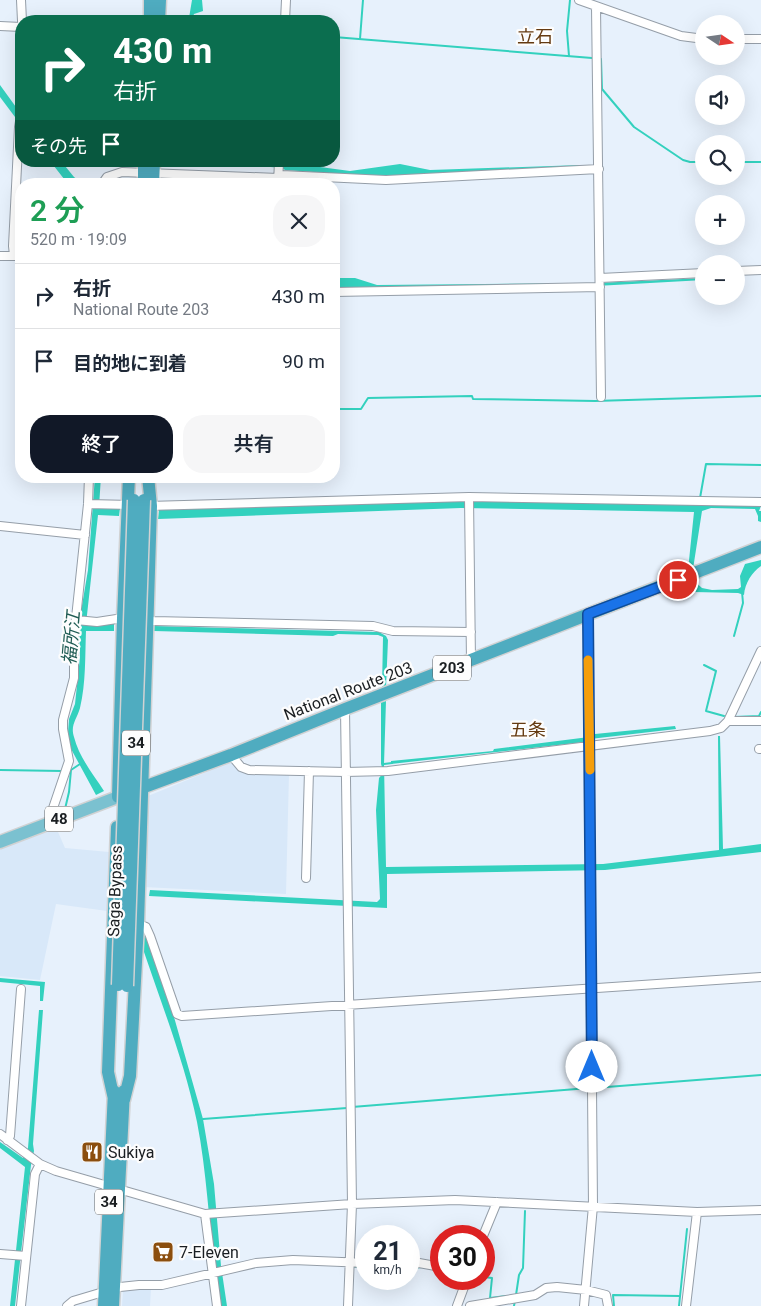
<!DOCTYPE html>
<html lang="ja">
<head>
<meta charset="utf-8">
<style>
	body { margin:0; font-family:Roboto,"Noto Sans JP",sans-serif; background:#f6f6f7; color:#1f2937; height:100vh; display:flex; flex-direction:column; font-size:19px; white-space:nowrap }
	* { box-sizing:border-box; margin:0 }
	p { font-size:16px; color:#747a83 }
	.icon { flex:none; width:28px; height:28px; fill:none; stroke:currentColor; stroke-width:2; stroke-linecap:round; stroke-linejoin:round }
	.map { position:relative; flex:1; overflow:hidden }
	.side { position:absolute; left:15px; top:178px; width:325px; height:305px; display:flex; flex-direction:column; background:#fff; border-radius:20px; box-shadow:0 5px 20px #0002 }
	.side>* { flex:none }
	.guide { position:absolute; left:15px; top:15px; width:325px; height:152px; border-radius:20px; box-shadow:0 5px 20px #0002; background:#0b6e4f; color:#fff; overflow:hidden }
	.needle { width:32px; rotate:103deg }
	.buttons { position:absolute; left:695px; top:15px; display:grid; gap:10px }
	.buttons a { display:grid; place-items:center; width:50px; height:50px; border-radius:50%; background:#fff; box-shadow:0 5px 20px #0002; font-size:25px }
	.speed { position:absolute; left:355px; top:1225px; display:flex; gap:10px; font-size:25px; font-weight:700; text-align:center }
	.speed>* { display:grid; place-content:center; width:65px; height:65px; border-radius:50%; background:#fff; box-shadow:0 5px 20px #0002; line-height:1 }
	.speed small { font-size:12px; font-weight:400 }
	.speed .limit { border:8px solid #d22; background:#fff; color:#111 }
	.pin { position:absolute; display:grid; place-items:center; width:42px; height:42px; color:#fff; margin:-21px; border:2px solid #fff; border-radius:50%; box-shadow:0 1px 5px #0007 }
	.me { position:absolute; width:55px; margin:-28px; rotate:0deg; stroke-linejoin:round; filter:drop-shadow(0 0 4px #0008) }
	.turn { display:flex; align-items:center; gap:18px; height:105px; padding:0 15px; font-size:22px }
	.turn .icon { width:65px; height:65px; stroke-width:2.5 }
	.turn b { display:block; font-size:35px; line-height:42px }
	.then { display:flex; align-items:center; height:48px; padding:0 15px; background:#0003; gap:10px; font-size:19px }
	.round { display:grid; place-items:center; flex:none; width:52px; height:52px; border-radius:20px; background:#f6f6f7 }
	.overview { display:flex; align-items:center; justify-content:space-between; height:85px; padding:0 15px }
	h1 { font-size:30px; font-weight:600; line-height:38px; color:#1e9e55 }
	.cta { display:flex; gap:10px; margin-top:auto; padding:10px 15px }
	.cta a { flex:1; height:58px; border-radius:20px; background:#111827; color:#fff; font-size:20px; font-weight:600; line-height:58px; text-align:center }
	.cta a+a { background:#f6f6f7; color:#1f2937 }
	ul { padding:0; list-style:none }
	li { display:flex; align-items:center; gap:15px; height:65px; padding:0 15px; border-top:1px solid #e0e1e3 }
	li div { flex:1 }
	li b { display:block; font-size:19px }
	li em { font-style:normal }
	.map>svg:first-child { display:block }
</style>
</head>
<body>
<div class="map">
<svg width="761" height="1306" viewBox="0 0 761 1306">
	<rect width="100%" height="100%" fill="#e7f1fc"/>
	<path fill="#d8e8f9" d="M231,760L239,771L250,774H289L286,894L143,887L148,796L202,774Z
		M55,825L65,848L109,852L107,911L56,904L40,980L0,976V847Z
		M134,1287L151,1288L150,1306H122L123,1290Z"/>
	<path fill="#33d1be" d="M192,0H202L203,11L194,14L191,21L189,18Z
		M0,85L21,114V125L0,97Z
		M50,161H61L74,177L83,184H68Z
		M201,161H275L350,171L400,164L430,170L581,165V168L384,177L285,170L282,168Z
		M334,278H355L377,285L596,283L704,278V280L596,286L334,288Z
		M95,476H101L99,507L120,508L119,516L98,515L86,624H114V631H86C85,656 86,683 80,708C77,719 70,725 74,737C79,757 93,774 104,791L96,795L70,747L68,732L69,719L75,704L80,657L79,623L88,570Z
		M464,501L761,506L759,511H761V522L758,521V516L755,509L711,508L702,511L693,569L688,570L694,512L461,508L158,519L159,510Z
		M761,560V566C752,572 745,583 744,595L738,593L694,592L689,588V582L693,580L702,588L712,590L738,589L741,587L740,576L745,564Z
		M154,626L379,632L386,636L388,640L386,687L382,688L383,637L378,635L338,634L333,636L154,631Z
		M386,701L384,764L386,867L603,864L719,850L718,736H720L723,849L761,844V852L605,870L387,874V908L149,896L150,890L377,902L380,899L376,810L379,778C383,774 383,769 381,764V702Z
		M675,726L676,729L590,739L585,742L391,764V761L493,751L494,749L589,737L595,734Z
		M144,934L153,953L174,1017L203,1119L214,1184L221,1266L227,1306H221C209,1245 209,1183 197,1122C185,1064 163,1008 144,952Z
		M0,978L45,982L43,1001H40V986L0,982Z
		M39,1010H43L33,1144L34,1151L31,1165L15,1306H10L25,1167L0,1148V1142L23,1158L28,1148Z"/>
	<g fill="none" stroke-linecap="round" stroke-linejoin="round">
		<path stroke="#33d1be" stroke-width="2" d="M334,37L592,58
			M360,39L363,0
			M569,56L567,31L570,0
			M601,59L602,89L634,127L683,160L690,162H704
			M736,162H761
			M334,409H361L368,398L472,396L473,399L595,401L761,396
			M700,498L706,464L761,465
			M734,636L743,603L742,592
			M704,665L716,671L706,711L724,716
			M734,717L759,716L761,712
			M384,764L392,763
			M0,770L62,771
			M65,809L69,792L71,770L80,764
			M594,1088L761,1075
			M352,1107L589,1088
			M203,1119L347,1108
			M351,1266L366,1268
			M409,1268L422,1267
			M484,1277L492,1278L490,1298L506,1296
			M516,1295L519,1275L523,1268L525,1211
			M514,1306L515,1300
			M614,1306L613,1295L680,1296
			M679,1306L687,1229"/>
		<g stroke="#959ea8" stroke-width="10">
			<path id="minor" d="M21,0L22,21
				M579,0L681,36L704,39
				M596,7L601,397
				M285,21L286,0
				M0,26L21,27
				M736,39H761
				M102,184L107,177L122,172L278,178L282,175L386,180L599,169
				M278,184L279,161
				M14,255L13,246L19,127L21,116
				M0,256H21
				M736,271L761,270
				M600,278L704,273
				M334,292L600,287
				M469,497L471,661
				M88,504L132,505
				M148,506L469,497L761,502
				M0,526L85,535
				M76,620L97,622L123,618
				M147,620L153,621L373,626L393,631L471,632
				M345,709L352,1204L348,1306
				M728,721H761
				M759,749H761
				M231,755L241,767L249,770L345,772L388,771L710,731L721,728L728,721L761,651
				M51,822L50,817L69,761L63,729V720L74,678V637L88,504L89,476
				M306,878L309,771
				M138,924L146,927L150,936L177,1014L182,1016L761,977
				M0,1134L40,1164L56,1171L205,1214L352,1204L455,1200L697,1212L761,1210
				M7,1140L10,1136L21,989
				M205,1214L217,1306
				M483,1236L497,1202
				M0,1254L26,1256
				M409,1264L419,1263L441,1267
				M21,1306L35,1174L40,1164
				M67,1306L73,1301L120,1287L139,1285H162L256,1263L293,1260L366,1263
				M457,1306L467,1279
				M470,1306L535,1295L546,1288L557,1287L586,1290L606,1295L608,1306
				M584,1306L593,1206L588,614
				M686,1306L697,1212"/>
		</g>
		<g stroke="#d1d2d3" stroke-width="15">
			<path id="primary" d="M0,842L118,797"/>
		</g>
		<g stroke="#d1d2d3" stroke-width="15">
			<path id="trunk" d="M150,21V0
				M159,21L160,0
				M144,184V161
				M153,184L154,161
				M125,794L231,755L345,709L761,547
				M118,797L123,618L129,476
				M114,1099L108,1072L117,827
				M124,1100L130,1076L138,924L151,506L148,476
				M104,1306L114,1091
				M113,1306L124,1091"/>
		</g>
		<use href="#minor" stroke="#fff" stroke-width="8"/>
		<use href="#primary" stroke="#7bc1d0" stroke-width="12"/>
		<use href="#trunk" stroke="#4facc0" stroke-width="12"/>
		<g stroke="#d1d2d3" stroke-width="15" stroke-linecap="butt">
			<path id="trunk-bridge" d="M118,985L134,500
				M127,986L144,500"/>
		</g>
		<use href="#trunk-bridge" stroke="#4facc0" stroke-width="12"/>
	</g>
	<g fill="none" stroke-linecap="round" stroke-linejoin="round">
		<g stroke="#114b97" stroke-width="12">
			<path id="route" d="M592,1067L588,614L678,580"/>
		</g>
		<use href="#route" stroke="#1a73e8" stroke-width="9"/>
		<path stroke="#f59e0b" stroke-width="9" d="M588,660L590,770"/>
	</g>
	<defs>
		<g id="restaurant-square" transform="scale(1.125)"><rect x="-9" y="-9" width="18" height="18" rx="4" fill="#8b4e0e" stroke="#fdfdfd"/><path d="M-5-6h1v4h1v-4h1v4h1v-4h1v5L-1.5 .5V6h-2V.5L-5-1ZM5-6V6H3V1.5H1.5Q1.5-4 5-6Z" fill="#fff"/></g>
		<g id="supermarket-square" transform="scale(1.125)"><rect x="-9" y="-9" width="18" height="18" rx="4" fill="#8b4e0e" stroke="#fdfdfd"/><path d="M-6-5.5h2.5l.6 2H6L4.5 2H-2.5L-4.4-4H-6ZM-1.5 3.2a1.3 1.3 0 1 0 .1 0ZM3 3.2a1.3 1.3 0 1 0 .1 0Z" fill="#fff"/></g>
	</defs>
	<g fill-rule="evenodd">
		<use href="#restaurant-square" x="92" y="1152"/>
		<use href="#supermarket-square" x="163" y="1252"/>
	</g>
	<g text-anchor="middle" dominant-baseline="central" stroke-width="4.5" stroke-linejoin="round" paint-order="stroke">
		<g fill="#fdfdfd" stroke="#5e6163" stroke-width="1">
			<rect x="433" y="655.5" width="38" height="25" rx="4"/>
			<rect x="122" y="730.5" width="28" height="25" rx="4"/>
			<rect x="45" y="806.5" width="28" height="25" rx="4"/>
			<rect x="95" y="1189.5" width="28" height="25" rx="4"/>
		</g>
		<g font-size="15" font-weight="bold" fill="#1a1e21">
			<text x="452" y="668">203</text>
			<text x="136" y="743">34</text>
			<text x="59" y="819">48</text>
			<text x="109" y="1202">34</text>
		</g>
		<g font-size="16" fill="#1a1e21" stroke="#fdfdfd">
			<text transform="translate(348 691) rotate(-21)">National Route 203</text>
			<text transform="translate(115 891) rotate(-88)">Saga Bypass</text>
		</g>
		<g font-size="16" fill="#1a1e21" stroke="#fdfdfd" text-anchor="start">
			<text x="108" y="1152">Sukiya</text>
			<text x="179" y="1252">7-Eleven</text>
		</g>
		<g font-size="18" fill="#643a11" stroke="#fdfdfd">
			<text x="535" y="36">立石</text>
			<text x="528" y="729">五条</text>
		</g>
		<g font-size="18" font-style="italic" fill="#205c54" stroke="#fdfdfd">
			<text transform="translate(71 638) rotate(-85)">福所江</text>
		</g>
	</g>
</svg>
<div class="buttons">
<a><svg class="needle" viewBox="-14 -14 28 28"><path d="M0-13l5 13h-10z" fill="#e53935"/><path d="M0 13l5-13h-10z" fill="#747a83"/></svg></a>
<a><svg class="icon" aria-label="sound" viewBox="0 0 24 24"><path d="M4 9h4l5-4v14l-5-4H4zM17 9q2 3 0 6"/></svg></a>
<a><svg class="icon" aria-label="search" viewBox="0 0 24 24"><circle cx="10" cy="10" r="6"/><path d="M15 15l6 6"/></svg></a>
<a>+</a>
<a>−</a>
</div>
<div class="speed"><div>21<small>km/h</small></div><div class="limit">30</div></div>
<div class="pin" style="left:678px;top:580px;background:#d93025"><svg class="icon" aria-label="arrive" viewBox="0 0 24 24"><path d="M6 21V4h12l-3 4 3 4H6"/></svg></div>
<svg class="me" style="left:592px;top:1067px" viewBox="-20 -20 40 40"><circle r="19" fill="#fff"/><path d="M0-13L10 11 0 6-10 11z" fill="#1a73e8"/></svg>
<div class="guide">
<div class="turn"><svg class="icon" aria-label="right" viewBox="0 0 24 24"><path d="M7 20v-9h11M14 6l5 5-5 5"/></svg><div><b>430 m</b>右折</div></div>
<div class="then">その先<svg class="icon" aria-label="arrive" viewBox="0 0 24 24"><path d="M6 21V4h12l-3 4 3 4H6"/></svg></div>
</div>
<section class="side">
<div class="overview"><div><h1>2 分</h1><p>520 m · 19:09</p></div><a class="round"><svg class="icon" aria-label="close" viewBox="0 0 24 24"><path d="M6 6l12 12M18 6L6 18"/></svg></a></div>
<ul>
<li><svg class="icon" aria-label="right" viewBox="0 0 24 24"><path d="M7 20v-9h11M14 6l5 5-5 5"/></svg><div><b>右折</b><p>National Route 203</p></div><em>430 m</em></li>
<li><svg class="icon" aria-label="arrive" viewBox="0 0 24 24"><path d="M6 21V4h12l-3 4 3 4H6"/></svg><div><b>目的地に到着</b></div><em>90 m</em></li>
</ul>
<div class="cta"><a>終了</a><a>共有</a></div>
</section>
</div>
</body>
</html>
